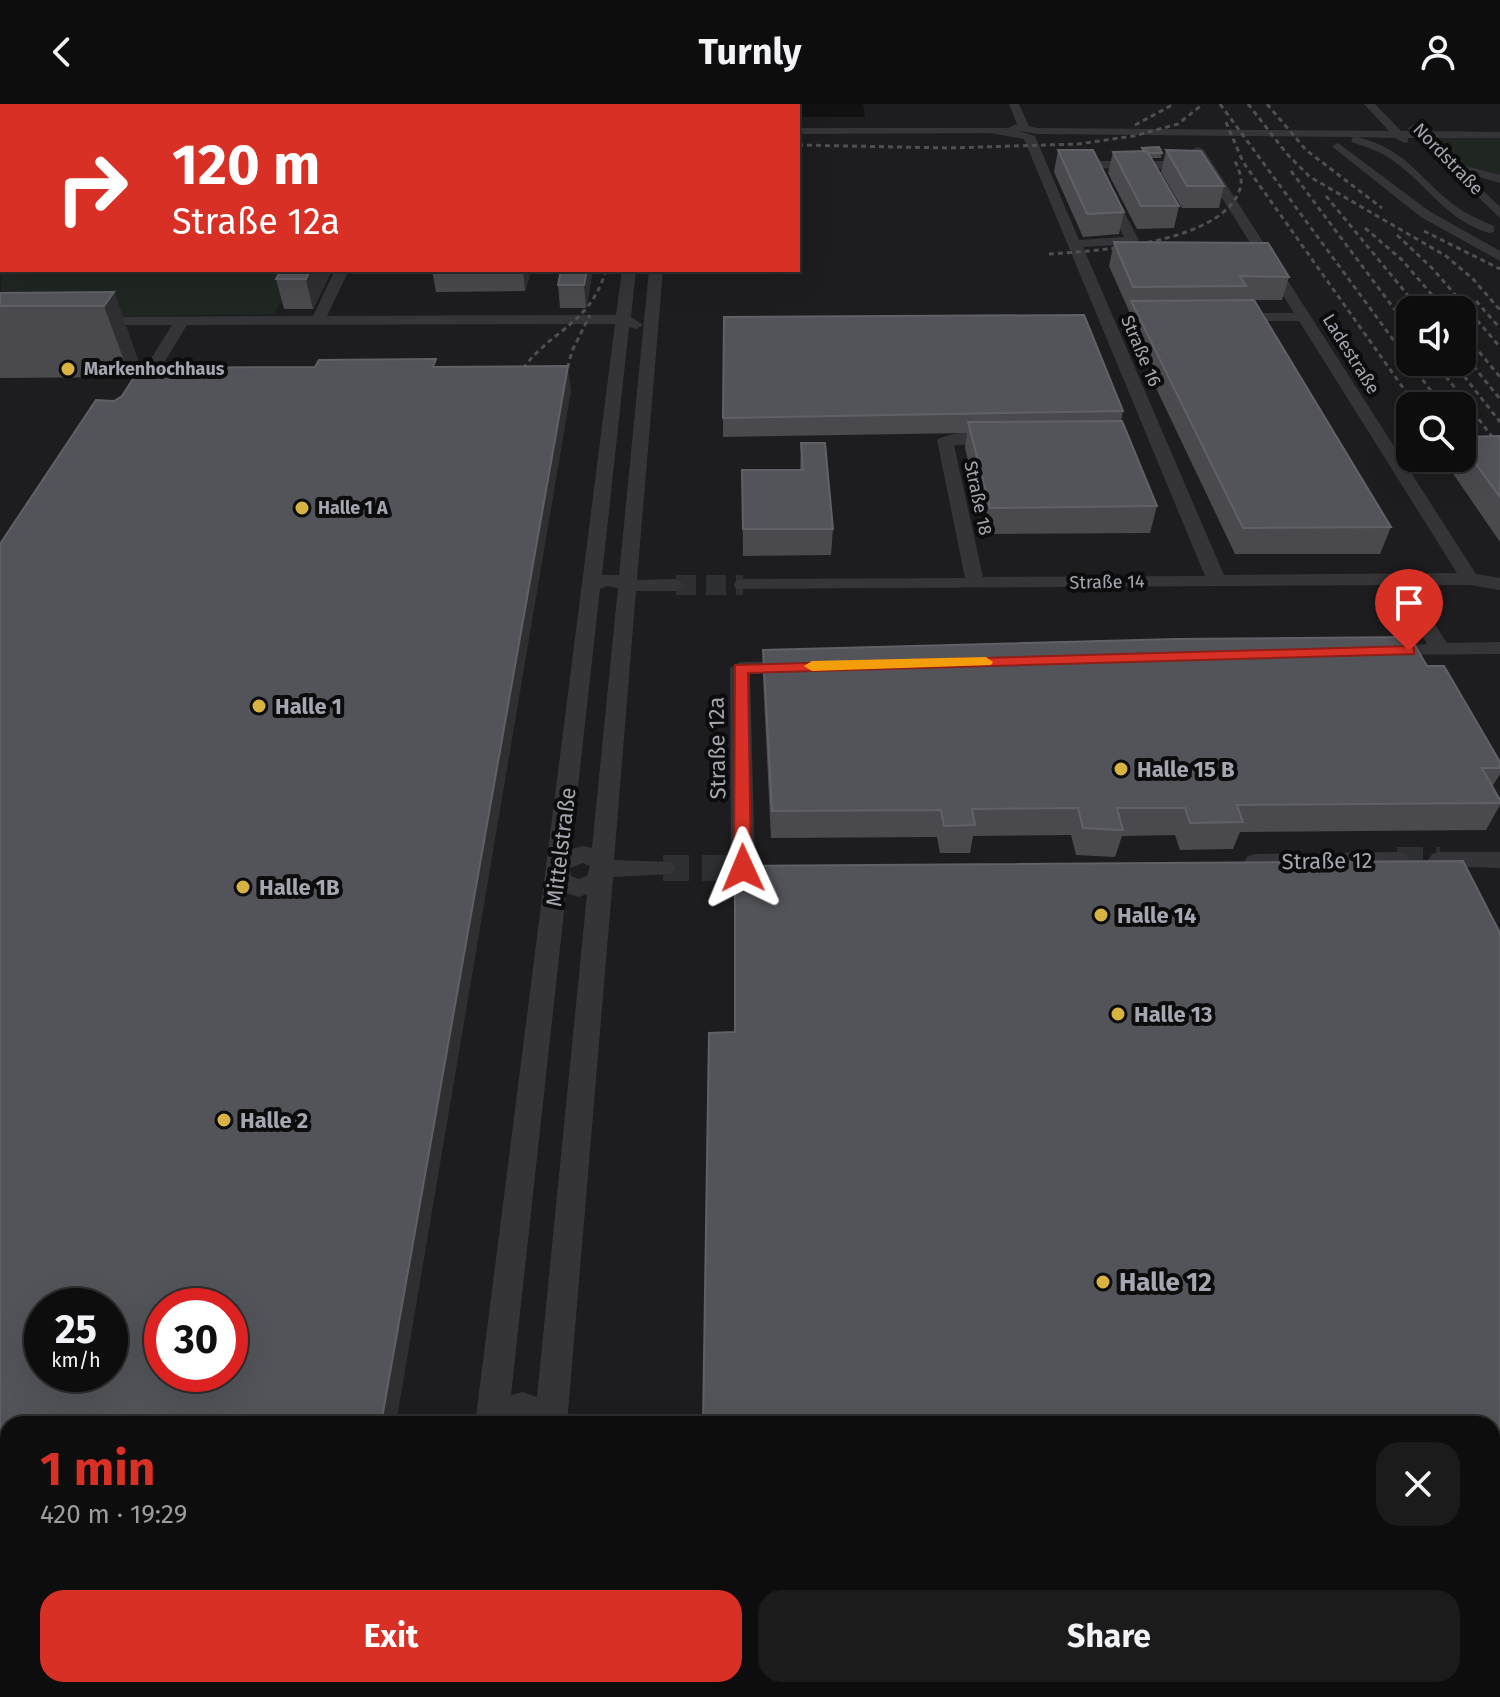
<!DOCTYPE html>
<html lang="en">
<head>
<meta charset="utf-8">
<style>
	body { margin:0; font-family:"Fira Sans",sans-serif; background:#1b1b1c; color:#f1f3f6; height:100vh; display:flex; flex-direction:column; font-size:30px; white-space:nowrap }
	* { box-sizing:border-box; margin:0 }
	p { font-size:26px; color:#9a9c9e }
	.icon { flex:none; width:44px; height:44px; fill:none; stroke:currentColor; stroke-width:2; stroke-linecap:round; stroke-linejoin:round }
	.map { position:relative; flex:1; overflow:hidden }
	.panel { position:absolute; left:0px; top:1312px; width:1500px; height:282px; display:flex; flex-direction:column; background:#0d0d0e; border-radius:24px 24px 0 0; box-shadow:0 8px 32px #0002,0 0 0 2px #2d2d2e }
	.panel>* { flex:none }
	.top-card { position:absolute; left:0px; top:0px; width:800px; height:168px; box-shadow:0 8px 32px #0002,0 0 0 2px #2d2d2e; background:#d93025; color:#fff; overflow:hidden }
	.controls { position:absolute; left:1396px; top:192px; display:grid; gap:16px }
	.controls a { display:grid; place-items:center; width:80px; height:80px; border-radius:16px; background:#0d0d0e; box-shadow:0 8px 32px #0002,0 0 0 2px #2d2d2e; font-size:40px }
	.speed { position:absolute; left:24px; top:1184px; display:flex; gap:16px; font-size:40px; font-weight:700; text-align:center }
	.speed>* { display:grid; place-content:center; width:104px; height:104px; border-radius:50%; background:#0d0d0e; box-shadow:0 8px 32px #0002,0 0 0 2px #2d2d2e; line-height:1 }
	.speed small { font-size:20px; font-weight:400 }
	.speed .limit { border:12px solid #d22; background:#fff; color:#111 }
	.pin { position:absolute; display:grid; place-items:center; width:68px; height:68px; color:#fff; margin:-82px -34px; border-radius:50% 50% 50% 0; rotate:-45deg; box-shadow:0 0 8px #0007 }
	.pin .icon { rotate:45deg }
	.me { position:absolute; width:88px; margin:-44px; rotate:359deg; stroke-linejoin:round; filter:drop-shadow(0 0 6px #0008) }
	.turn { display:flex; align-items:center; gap:28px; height:168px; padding:0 40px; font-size:36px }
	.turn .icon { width:104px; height:104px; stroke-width:2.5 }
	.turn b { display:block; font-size:56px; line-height:68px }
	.round { display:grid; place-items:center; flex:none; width:84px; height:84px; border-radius:24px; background:#1b1b1c }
	.head { display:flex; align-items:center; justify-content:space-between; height:136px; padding:0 40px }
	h1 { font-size:48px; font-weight:700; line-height:60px; color:#d93025 }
	.button { display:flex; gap:16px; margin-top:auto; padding:16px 40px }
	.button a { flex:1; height:92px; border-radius:24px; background:#d93025; color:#fff; font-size:32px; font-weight:700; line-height:92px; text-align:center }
	.button a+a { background:#1b1b1c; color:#f1f3f6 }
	header { display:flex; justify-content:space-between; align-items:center; height:104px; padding:0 40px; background:#0d0d0e; font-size:36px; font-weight:700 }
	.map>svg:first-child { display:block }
</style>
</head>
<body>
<header><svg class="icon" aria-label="back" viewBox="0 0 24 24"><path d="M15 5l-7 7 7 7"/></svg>Turnly<svg class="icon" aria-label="person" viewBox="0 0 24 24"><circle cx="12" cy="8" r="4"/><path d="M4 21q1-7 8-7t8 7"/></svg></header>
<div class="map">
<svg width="1500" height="1593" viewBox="0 0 1500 1593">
	<rect width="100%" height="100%" fill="#111112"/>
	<path fill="#1d1d1f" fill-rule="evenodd" d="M863,0H1500V1593H0V145L2,143V166H798V13H865ZM1410,206H1462V258H1410ZM1410,302H1462V354H1410ZM42,1202H110V1270H42ZM162,1202H230V1270H162ZM8,1320H1492V1586H8Z"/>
	<path fill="#202621" d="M1434,33L1500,34V72L1463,61Z
		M2,143V166H299L274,210L0,214Z"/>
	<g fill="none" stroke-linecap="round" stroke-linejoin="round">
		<path stroke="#2e2f32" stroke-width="20" stroke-dasharray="20 10" stroke-linecap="butt" d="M676,481H743"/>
		<path stroke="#2e2f32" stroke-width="26" stroke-dasharray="26 13" stroke-linecap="butt" d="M1397,756H1440
			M663,764H735"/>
		<path stroke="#2e2f32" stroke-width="33" stroke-dasharray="33 16" stroke-linecap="butt" d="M457,1593L458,1586
			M526,1593L527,1586"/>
		<path fill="#353539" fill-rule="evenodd" d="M1009,0H1019L1029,22L1037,24L1389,27L1364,0H1375L1401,27H1410L1408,24L1414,21L1423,27L1500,28V34H1430L1455,59L1500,71V79L1465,69L1500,103V114L1417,34H1408V38L1404,39L1395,34L1358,33C1409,47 1416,72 1454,101C1466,110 1480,116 1494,122V128L1489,129C1446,116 1427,80 1392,56C1380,47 1366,43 1351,38L1353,33L1037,30L1021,27H1019L1035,32L1079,136L1124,133L1102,89L1108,85L1114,89L1139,136L1132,140L1083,143L1224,471L1457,469L1299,217H1232L1225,213L1232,209H1294L1192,46L1198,43L1204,46L1476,470L1500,474V486L1470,481H1410L1447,539L1500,538V550L1379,551L1376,547L1379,543L1427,540L1391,481L736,485L734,481L736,477L743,475L965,474L937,336C948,327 993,326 1004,335L996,340L954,341L983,473L1205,472L1024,35L990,29L798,30V24H1008L1017,20Z
			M0,33H2V39H0Z
			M1338,39L1429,107L1500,147V157L1421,113L1334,44L1332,42Z
			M1070,57H1193L1199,61L1193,65L1066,64L1064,61Z
			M335,166H349L327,212L616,211L622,166H636L631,213L643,221L636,225L629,223L602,471H619L649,166H663L637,476L676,475L685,481L676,487H636L614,756L671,758L675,764L671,770L613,773L567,1320H475L615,220L187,221L145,290L137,295L129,290L172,221H91L84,217L91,213L313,212ZM607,482L618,484L592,744L583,742L571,745L600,485ZM583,759L590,762L587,772L579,775L571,772L570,764ZM566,789L579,793L587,790L537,1293L522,1288L511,1291Z
			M794,557L804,563L801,567L750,570L755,764L751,770L743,773L735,770L731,764L730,564L740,558Z
			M1397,748L1405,750L1409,756L1405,762L1397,764L1256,766L1248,764L1244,758L1248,752L1256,750Z
			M1440,748H1500V764L1432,762L1428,756L1432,750Z"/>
		<path stroke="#4e4f53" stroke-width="3" stroke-dasharray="5 4" stroke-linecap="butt" d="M1220,0L1442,302
			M1248,0L1287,50L1310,73L1446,152L1473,175L1500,206
			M1267,0L1306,46L1382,104
			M1226,18L1243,58L1416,302
			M1135,21L1174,0
			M798,41L949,44L1078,40L1134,32L1178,20L1203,0
			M1291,67L1410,226
			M1326,92L1420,206
			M1365,124L1402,156L1445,206
			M1424,127L1500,165
			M1397,131L1433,165L1500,243
			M1049,150C1096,147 1229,139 1241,81C1242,73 1238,64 1235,57
			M1476,197L1500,224
			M1462,227L1500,273
			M1462,248L1500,295
			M1435,258L1500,343
			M1453,258L1500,318
			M514,280C541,226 588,228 606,166
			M563,281L572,247L590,211
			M1462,317L1486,349"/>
	</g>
	<path fill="#4a4a4e" d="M1142,44L1162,49L1161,54H1151L1179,102L1174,124L1137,125L1108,69L1113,48L1142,47Z
		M1058,46L1124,108L1119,130L1083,133L1054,68Z
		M1166,46L1224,82L1219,104H1182L1161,68Z
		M1114,138L1289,173L1282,196H1254L1391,423L1380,450H1235L1126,221L1129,207L1109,162Z
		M281,166H332L313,205H284L276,175Z
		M432,166H531L525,187L436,188Z
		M561,166H593L586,204H560L558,181Z
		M114,188L139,259L130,273L0,274V189Z
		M1123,307L1121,317L1157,402L1150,429L986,430L965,344L967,329L723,333V314Z
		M1500,332V438L1445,358L1447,354H1462V333Z
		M801,339L833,425L831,451L743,452L742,366H800Z
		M763,546L1427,562L1500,658V670L1492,683L1500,696V701L1486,726L1240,728L1233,745L1180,746L1175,731L1122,732L1115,753L1076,751L1071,731L973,732L970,749H940L937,733L771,734L763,573Z"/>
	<path fill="#2f2f32" d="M310,166H332L313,205L306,175Z
		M523,166H531L525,187Z
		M587,166H593L586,204L584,181Z
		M114,188L139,259L130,273L104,202Z
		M568,262L571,287L396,1320H381Z
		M334,1586H351L350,1593H333Z"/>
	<path fill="#535459" stroke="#606167" stroke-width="2" fill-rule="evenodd" d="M1159,43L1162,49H1148L1144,47L1142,44Z
		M1058,46H1093L1124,108L1087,110Z
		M1166,46L1201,47L1224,82H1187Z
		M1147,47L1179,102H1141L1113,48Z
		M1114,138L1268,139L1289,173L1240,172L1246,182L1133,183Z
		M281,166H310L306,175H276Z
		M561,166H587L584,181H558Z
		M114,188L104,202H0V189Z
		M1254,196L1391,423L1243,424L1131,197Z
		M1084,211L1123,307L723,314L724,213Z
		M436,255L433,263L568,262L381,1320H8V1586H334L333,1593H0V440L96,296L114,297L122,292L140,264L315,263L319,256ZM42,1202H110V1270H42ZM162,1202H230V1270H162Z
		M1122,317L1157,402L990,404L968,318Z
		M1500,332V393L1462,341V333Z
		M801,339H825L833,425H743L742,366H803Z
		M1410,533L1427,562H1444L1500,658V664H1482L1500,696V699L1237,701L1243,718L1190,719L1185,704H1117L1123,726H1119L1083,724L1078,704L972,705L975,721L944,722L941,706L772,707L763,546L1177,535Z
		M1463,757L1500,829V1593H699V1586H1492V1320H703L709,929L735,928V762Z"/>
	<path fill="#d93025" stroke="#8d1f18" stroke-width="2" d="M1409,542L1414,544V550L748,569L751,764L743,770L734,764L735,561Z"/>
	<path fill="#f59e0b" d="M986,553L993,558L991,561L812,567L804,562L812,557Z"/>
	<g fill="#d9b342" stroke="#0c0c0d" stroke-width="3">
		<circle cx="68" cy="265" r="8"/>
		<circle cx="302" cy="404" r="8"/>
		<circle cx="259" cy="602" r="8"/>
		<circle cx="1121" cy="665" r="8"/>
		<circle cx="243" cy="783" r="8"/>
		<circle cx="1101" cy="811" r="8"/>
		<circle cx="1118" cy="910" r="8"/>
		<circle cx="224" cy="1016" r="8"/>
		<circle cx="1103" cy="1178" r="8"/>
	</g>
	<g text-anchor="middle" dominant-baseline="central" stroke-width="8" stroke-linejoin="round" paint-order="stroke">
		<g font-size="18" fill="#a4a7b1" stroke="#0c0c0d">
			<text transform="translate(1448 55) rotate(46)">Nordstraße</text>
			<text transform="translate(1141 247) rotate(67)">Straße 16</text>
			<text transform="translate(1351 250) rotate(58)">Ladestraße</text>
			<text transform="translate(978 394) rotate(78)">Straße 18</text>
			<text transform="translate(1107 478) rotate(-1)">Straße 14</text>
		</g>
		<g font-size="18" font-weight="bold" fill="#a4a7b1" stroke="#0c0c0d" text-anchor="start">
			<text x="84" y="265">Markenhochhaus</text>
			<text x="318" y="404">Halle 1 A</text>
		</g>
		<g font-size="22" font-weight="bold" fill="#a4a7b1" stroke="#0c0c0d" text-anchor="start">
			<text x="275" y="602">Halle 1</text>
			<text x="1137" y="665">Halle 15 B</text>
			<text x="259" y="783">Halle 1B</text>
			<text x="1117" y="811">Halle 14</text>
			<text x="1134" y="910">Halle 13</text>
			<text x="240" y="1016">Halle 2</text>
		</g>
		<g font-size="22" fill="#a4a7b1" stroke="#0c0c0d">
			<text transform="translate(717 644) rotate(-91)">Straße 12a</text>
			<text transform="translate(561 743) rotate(-83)">Mittelstraße</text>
			<text transform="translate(1327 757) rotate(-1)">Straße 12</text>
		</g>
		<g font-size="26" font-weight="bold" fill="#a4a7b1" stroke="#0c0c0d" text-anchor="start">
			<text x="1119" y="1178">Halle 12</text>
		</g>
	</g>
</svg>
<div class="controls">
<a><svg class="icon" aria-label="sound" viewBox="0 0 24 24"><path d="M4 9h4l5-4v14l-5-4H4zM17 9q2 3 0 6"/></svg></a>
<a><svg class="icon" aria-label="search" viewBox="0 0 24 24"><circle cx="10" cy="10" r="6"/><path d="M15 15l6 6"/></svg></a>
</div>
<div class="speed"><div>25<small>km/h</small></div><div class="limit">30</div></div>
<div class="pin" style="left:1409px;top:547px;background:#d93025"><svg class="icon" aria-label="arrive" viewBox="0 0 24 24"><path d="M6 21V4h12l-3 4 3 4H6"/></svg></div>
<svg class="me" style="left:743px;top:764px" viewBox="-20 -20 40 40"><path d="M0-17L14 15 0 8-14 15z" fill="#d93025" stroke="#fff" stroke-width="4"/></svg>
<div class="top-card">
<div class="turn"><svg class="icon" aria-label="right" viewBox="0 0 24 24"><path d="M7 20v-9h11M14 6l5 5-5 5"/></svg><div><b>120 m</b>Straße 12a</div></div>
</div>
<section class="panel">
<div class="head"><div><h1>1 min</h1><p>420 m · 19:29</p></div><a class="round"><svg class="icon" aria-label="close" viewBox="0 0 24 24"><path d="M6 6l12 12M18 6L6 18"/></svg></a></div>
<div class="button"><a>Exit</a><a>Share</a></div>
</section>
</div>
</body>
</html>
